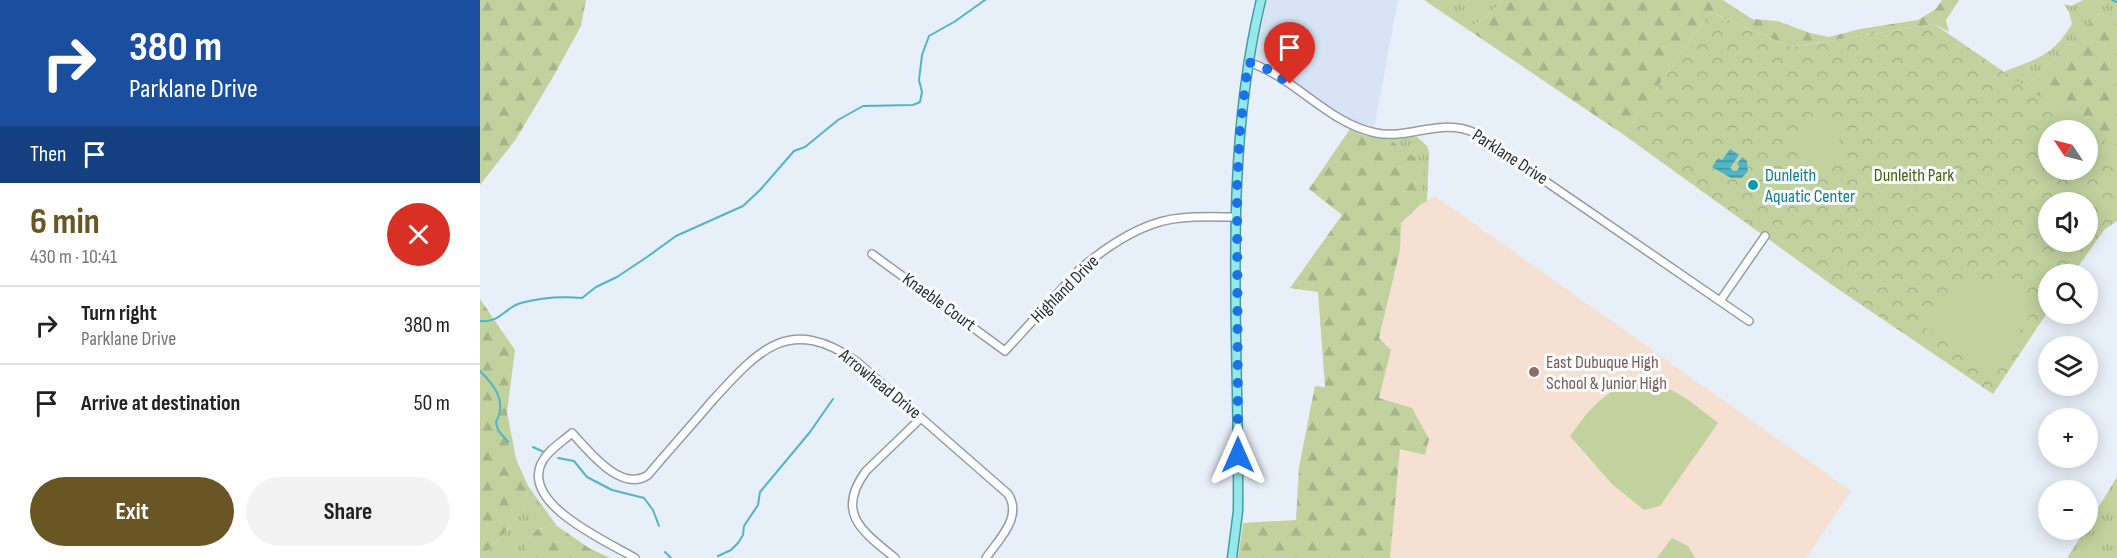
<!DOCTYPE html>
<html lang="en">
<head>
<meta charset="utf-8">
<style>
	body { margin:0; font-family:"Sofia Sans Condensed",sans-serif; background:#f2f2f2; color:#222; height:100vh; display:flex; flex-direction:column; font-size:22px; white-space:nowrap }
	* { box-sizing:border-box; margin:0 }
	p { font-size:20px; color:#767676 }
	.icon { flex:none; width:33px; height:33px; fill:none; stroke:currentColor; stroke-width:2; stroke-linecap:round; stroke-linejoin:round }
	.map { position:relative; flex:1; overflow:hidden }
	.sheet { display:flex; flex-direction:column; background:#fff; width:480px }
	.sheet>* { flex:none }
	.hud { background:#1a4fa0; color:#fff; overflow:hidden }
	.needle { width:39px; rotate:305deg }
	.controls { position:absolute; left:1558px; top:120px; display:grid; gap:12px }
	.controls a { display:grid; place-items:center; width:60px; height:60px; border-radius:50%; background:#fff; box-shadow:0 3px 15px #0003; font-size:30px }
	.pin { position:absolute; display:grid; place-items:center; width:51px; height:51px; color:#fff; margin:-62px -26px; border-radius:50% 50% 50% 0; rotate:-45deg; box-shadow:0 0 6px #0007 }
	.pin .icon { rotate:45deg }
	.me { position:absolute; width:66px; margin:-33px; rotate:0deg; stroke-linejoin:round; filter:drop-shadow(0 0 4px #0008) }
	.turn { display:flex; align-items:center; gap:21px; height:126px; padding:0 30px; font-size:27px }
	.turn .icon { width:78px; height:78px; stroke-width:2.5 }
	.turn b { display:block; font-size:42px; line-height:51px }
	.then { display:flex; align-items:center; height:57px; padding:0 30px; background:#0003; gap:12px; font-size:22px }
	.round { display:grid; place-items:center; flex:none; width:63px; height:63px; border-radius:32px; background:#f2f2f2 }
	.head { display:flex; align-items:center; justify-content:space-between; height:102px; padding:0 30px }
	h1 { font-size:36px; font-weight:700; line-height:45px; color:#6a5625 }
	.action { display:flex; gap:12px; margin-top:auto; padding:12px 30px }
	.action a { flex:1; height:69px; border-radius:36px; background:#6a5625; color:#fff; font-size:24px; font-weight:700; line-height:69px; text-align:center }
	.action a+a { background:#f2f2f2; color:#222 }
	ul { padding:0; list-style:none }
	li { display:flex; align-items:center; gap:18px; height:78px; padding:0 30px; border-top:2px solid #e0e0e0 }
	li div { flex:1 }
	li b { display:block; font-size:22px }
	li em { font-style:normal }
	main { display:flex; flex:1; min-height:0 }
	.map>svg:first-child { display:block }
</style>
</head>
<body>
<main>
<section class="sheet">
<div class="hud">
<div class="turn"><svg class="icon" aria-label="right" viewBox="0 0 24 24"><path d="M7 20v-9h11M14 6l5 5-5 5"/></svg><div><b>380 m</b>Parklane Drive</div></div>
<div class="then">Then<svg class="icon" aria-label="arrive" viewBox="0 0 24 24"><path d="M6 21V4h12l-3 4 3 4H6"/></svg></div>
</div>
<div class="head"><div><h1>6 min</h1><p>430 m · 10:41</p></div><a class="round" style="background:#d93025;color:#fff"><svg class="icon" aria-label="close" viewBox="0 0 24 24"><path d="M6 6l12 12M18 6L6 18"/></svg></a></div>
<ul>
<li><svg class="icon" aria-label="right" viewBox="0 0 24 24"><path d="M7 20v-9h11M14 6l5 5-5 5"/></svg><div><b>Turn right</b><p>Parklane Drive</p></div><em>380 m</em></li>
<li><svg class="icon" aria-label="arrive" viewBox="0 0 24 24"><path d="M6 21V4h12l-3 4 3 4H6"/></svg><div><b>Arrive at destination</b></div><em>50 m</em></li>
</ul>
<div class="action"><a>Exit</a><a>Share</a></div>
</section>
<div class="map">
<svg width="1637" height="558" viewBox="0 0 1637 558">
	<defs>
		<pattern id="grass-tufts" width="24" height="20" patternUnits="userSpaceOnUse" patternTransform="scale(1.5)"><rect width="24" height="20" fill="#c1d29f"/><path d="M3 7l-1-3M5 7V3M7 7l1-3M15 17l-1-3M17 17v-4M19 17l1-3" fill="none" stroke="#a6b589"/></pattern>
		<pattern id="forest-firs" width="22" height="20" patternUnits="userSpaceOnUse" patternTransform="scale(1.5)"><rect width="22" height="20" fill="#c1d29f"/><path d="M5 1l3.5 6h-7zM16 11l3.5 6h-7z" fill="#a6b589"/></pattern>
		<pattern id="park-crowns" width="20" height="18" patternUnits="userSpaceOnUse" patternTransform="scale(1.5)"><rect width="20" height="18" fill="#c1d29f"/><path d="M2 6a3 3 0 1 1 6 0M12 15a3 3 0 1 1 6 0" fill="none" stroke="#a6b589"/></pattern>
		<pattern id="water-rules" width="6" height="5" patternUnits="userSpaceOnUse" patternTransform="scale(1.5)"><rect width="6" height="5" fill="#53b4c6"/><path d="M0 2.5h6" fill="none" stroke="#4593a1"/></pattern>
	</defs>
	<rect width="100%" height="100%" fill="#e7eff9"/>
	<path fill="#d8e4f5" d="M787,0H918L894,129L882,126L860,114L778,60L775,56Z"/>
	<path fill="#f5e0d2" d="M955,196L1371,491L1326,558H910L920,449L932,408L899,398L911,350L899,338L920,250L921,222L940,205Z"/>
	<path fill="url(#grass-tufts)" d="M944,0H1023L1005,18L987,29Z
		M1603,0H1637V19L1620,13L1538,95L1525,71C1558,59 1573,55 1592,24L1589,12L1584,4L1591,6Z
		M937,137L947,146L949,152L947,201L940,205L945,165L907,138Z
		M1637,477V558H1587L1605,530H1608V524Z
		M48,486L77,526L57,529L46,542L43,558H0L20,539L43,508Z"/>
	<path fill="url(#forest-firs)" d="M0,0H106L101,26L73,77L36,139L0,185Z
		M1023,0H1243L1272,19L1297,21L1330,33L1349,37L1380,29L1438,20L1456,9L1462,0H1479L1466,20L1469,32L1454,24L1311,47L1230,12L1144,135L987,29L1005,18Z
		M1620,13L1637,19V186L1608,130H1569V170L1538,95Z
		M870,129L883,135L907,138L946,165L940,205L921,223L920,250L899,338L911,350L899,398L932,408L949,439L945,455L920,449L910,558H758L763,523L816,520L819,467L835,386L845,387L838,292L810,288L862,215L829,189Z
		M0,299L35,350L27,412L36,459L48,486L43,508L20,539L0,558Z
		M77,526L109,548L130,558H43L46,542L57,529Z"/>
	<path fill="url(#park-crowns)" fill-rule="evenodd" d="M1230,12L1311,47L1454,24L1637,149V221L1624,230L1593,274H1569V310L1513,394L1352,285L1144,135ZM1569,130H1608V170H1569ZM1569,202H1608V242H1569Z"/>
	<path fill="#c1d29f" d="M1329,115L1362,136L1344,166L1310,146Z
		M1489,277L1520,281L1559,301L1515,370L1505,371L1444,327C1456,304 1468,293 1489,277Z
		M1158,381C1194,385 1211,402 1238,423L1180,506L1164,510L1132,484L1090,436C1111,408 1123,391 1158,381Z
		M1192,538L1208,546L1215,558H1177Z"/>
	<path fill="url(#water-rules)" d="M1250,149L1259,155L1250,168L1254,171L1258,170L1259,166L1257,164L1262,157L1267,161L1268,171L1262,178H1251L1232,167L1238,158L1242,160Z"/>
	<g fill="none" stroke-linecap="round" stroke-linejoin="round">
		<path stroke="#53b4c6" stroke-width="2" d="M1632,0L1637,2
			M0,321C21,323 25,307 41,303C63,297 80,296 102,298L116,287L137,277L167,257L196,236L263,206L280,190L314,151L325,147L358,120L383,106L433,105L440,102L442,92L439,80L442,55L449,36L474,22L505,0
			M0,371C15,386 27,401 16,422L18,430L28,442
			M53,447L66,453
			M78,458L94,461L107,477L132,490L164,498L173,510L179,526
			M185,552L191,558
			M238,556L251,550L258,543L263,535L264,526L278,505L280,492L330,432L353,399"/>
		<g stroke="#959ca6" stroke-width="10">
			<path id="minor" d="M768,62C815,77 847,123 896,133C929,140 962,117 995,133L1269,321
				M392,254L525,351L599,270C627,246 663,221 701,218C719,216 738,217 756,217
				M1240,301L1285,236
				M155,558C128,542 40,504 62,462C68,450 82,442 92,433C109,451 141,493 168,475C189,450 211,426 232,401C278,351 308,314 376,361L528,494C543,517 519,539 506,558
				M415,558C382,531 355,513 386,471L441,418"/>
		</g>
		<g stroke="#439da3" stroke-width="11">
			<path id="major" d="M752,558L758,511C760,342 741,166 781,0"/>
		</g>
		<use href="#minor" stroke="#fff" stroke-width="7"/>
		<use href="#major" stroke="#95e8ec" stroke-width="8"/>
	</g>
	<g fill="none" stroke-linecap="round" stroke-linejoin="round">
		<path stroke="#1a73e8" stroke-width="10" stroke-dasharray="0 18" d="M758,455L757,188L760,131L768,62L787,69L810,84"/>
	</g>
	<circle fill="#0f9aa8" stroke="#fafcfe" stroke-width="2" cx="1273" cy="185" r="6"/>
	<circle fill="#8d6e63" stroke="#fafcfe" stroke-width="2" cx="1054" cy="372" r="6"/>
	<g text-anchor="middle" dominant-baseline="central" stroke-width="6" stroke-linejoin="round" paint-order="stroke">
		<g font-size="18" fill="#2c2f33" stroke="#fafcfe">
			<text transform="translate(1030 157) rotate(33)">Parklane Drive</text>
			<text transform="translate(585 289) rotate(-45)">Highland Drive</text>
			<text transform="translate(459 302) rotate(36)">Knaeble Court</text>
			<text transform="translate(400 384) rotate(39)">Arrowhead Drive</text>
		</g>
		<g font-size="18" fill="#0d838f" stroke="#fafcfe" text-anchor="start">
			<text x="1285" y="175">Dunleith<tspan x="1285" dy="21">Aquatic Center</tspan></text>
		</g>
		<g font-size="18" fill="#4a5c12" stroke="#fafcfe">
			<text x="1434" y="175">Dunleith Park</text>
		</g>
		<g font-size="18" fill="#785e54" stroke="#fafcfe" text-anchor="start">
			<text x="1066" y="362">East Dubuque High<tspan x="1066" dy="21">School &amp; Junior High</tspan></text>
		</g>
	</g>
</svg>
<div class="controls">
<a><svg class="needle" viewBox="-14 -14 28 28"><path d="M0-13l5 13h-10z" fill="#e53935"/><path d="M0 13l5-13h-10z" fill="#767676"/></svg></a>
<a><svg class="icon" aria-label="sound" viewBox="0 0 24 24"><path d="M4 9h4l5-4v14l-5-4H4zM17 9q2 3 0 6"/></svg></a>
<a><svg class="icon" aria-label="search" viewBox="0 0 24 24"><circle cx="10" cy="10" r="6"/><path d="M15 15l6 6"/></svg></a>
<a><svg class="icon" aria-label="layers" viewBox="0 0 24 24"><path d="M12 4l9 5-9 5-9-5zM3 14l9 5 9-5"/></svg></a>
<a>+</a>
<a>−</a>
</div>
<div class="pin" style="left:810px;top:84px;background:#d93025"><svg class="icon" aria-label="arrive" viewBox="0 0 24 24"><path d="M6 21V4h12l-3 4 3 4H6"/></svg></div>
<svg class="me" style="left:758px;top:455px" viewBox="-20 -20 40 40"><path d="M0-17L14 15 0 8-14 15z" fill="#1a73e8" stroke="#fff" stroke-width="4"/></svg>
</div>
</main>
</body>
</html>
